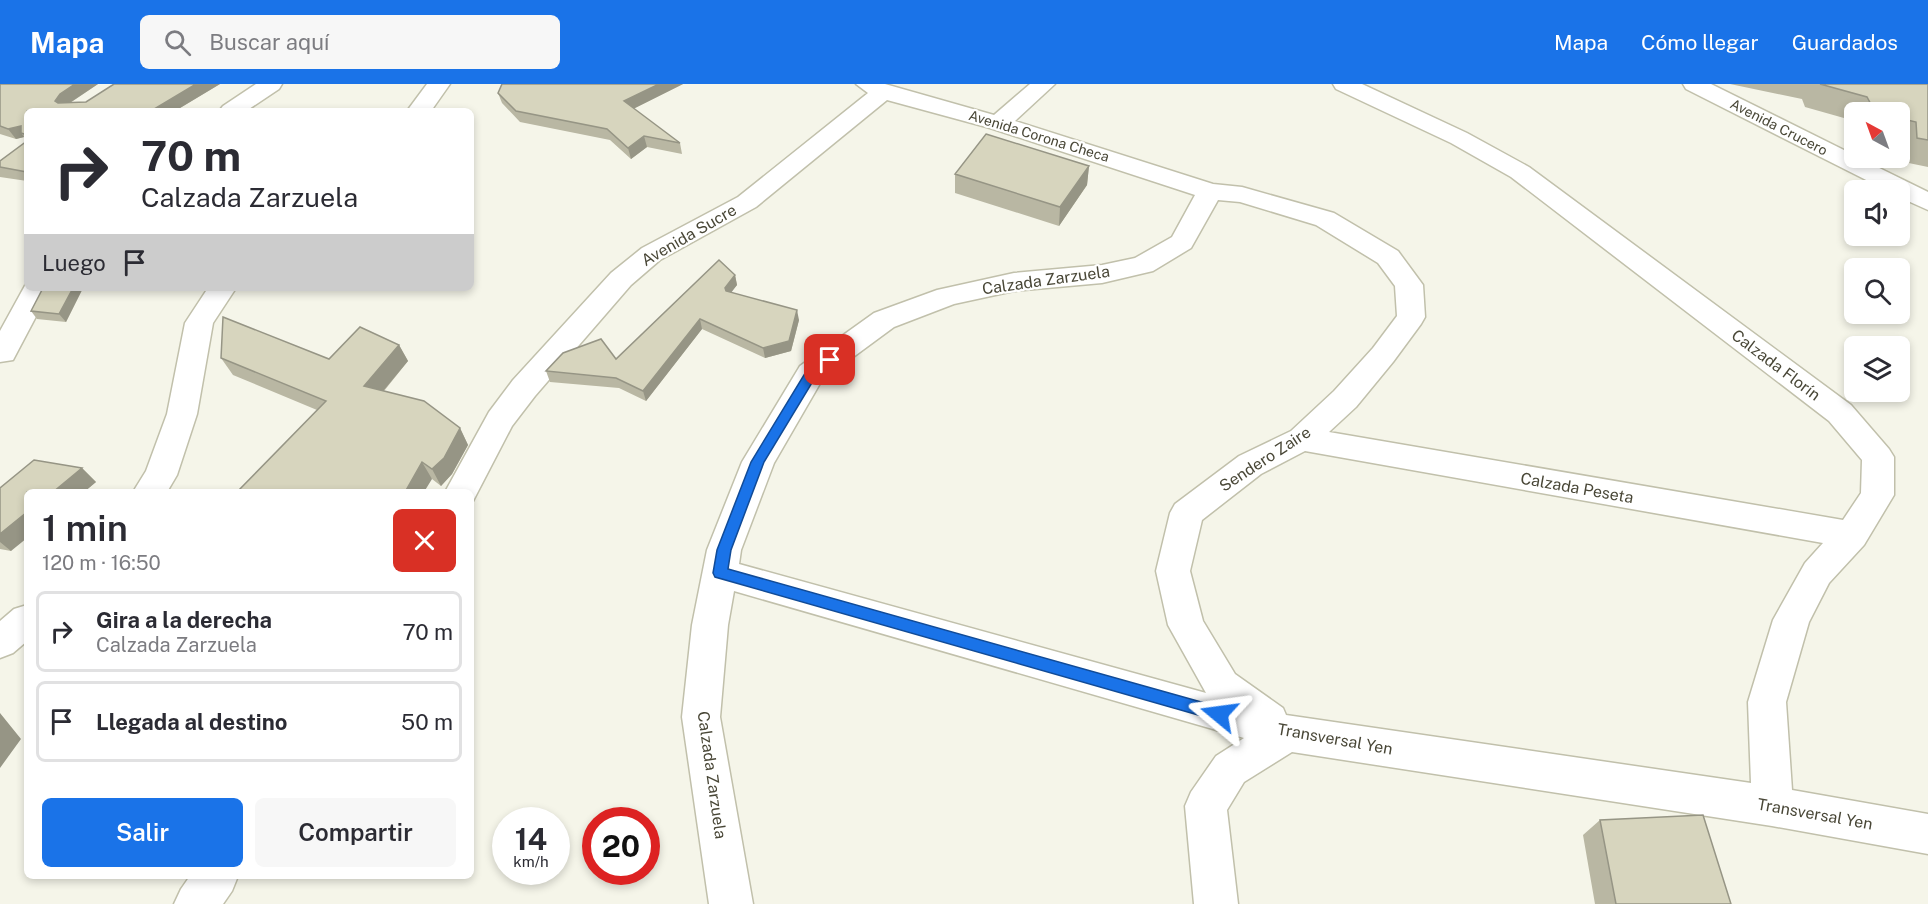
<!DOCTYPE html>
<html lang="es">
<head>
<meta charset="utf-8">
<style>
	body { margin:0; font-family:"Public Sans",sans-serif; background:#f7f7f7; color:#2b2b33; height:100vh; display:flex; flex-direction:column; font-size:22px; white-space:nowrap }
	* { box-sizing:border-box; margin:0 }
	p { font-size:20px; color:#7c7c81 }
	.icon { flex:none; width:33px; height:33px; fill:none; stroke:currentColor; stroke-width:2; stroke-linecap:round; stroke-linejoin:round }
	.map { position:relative; flex:1; overflow:hidden }
	.side { position:absolute; left:24px; top:405px; width:450px; height:390px; display:flex; flex-direction:column; background:#fff; border-radius:9px; box-shadow:0 3px 9px #0003 }
	.side>* { flex:none }
	.top-card { position:absolute; left:24px; top:24px; width:450px; height:183px; border-radius:9px; box-shadow:0 3px 9px #0003; background:#fff; color:#2b2b33; overflow:hidden }
	.needle { width:39px; rotate:319deg }
	.tools { position:absolute; left:1844px; top:18px; display:grid; gap:12px }
	.tools a { display:grid; place-items:center; width:66px; height:66px; border-radius:9px; background:#fff; box-shadow:0 3px 9px #0003; font-size:30px }
	.speed { position:absolute; left:492px; top:723px; display:flex; gap:12px; font-size:30px; font-weight:700; text-align:center }
	.speed>* { display:grid; place-content:center; width:78px; height:78px; border-radius:50%; background:#fff; box-shadow:0 3px 9px #0003; line-height:1 }
	.speed small { font-size:15px; font-weight:400 }
	.speed .limit { border:9px solid #d22; background:#fff; color:#111 }
	.pin { position:absolute; display:grid; place-items:center; width:51px; height:51px; color:#fff; margin:-26px; border-radius:12px; box-shadow:0 3px 9px #0006 }
	.me { position:absolute; width:66px; margin:-33px; rotate:286deg; stroke-linejoin:round; filter:drop-shadow(0 0 4px #0008) }
	.turn { display:flex; align-items:center; gap:21px; height:126px; padding:0 18px; font-size:27px }
	.turn .icon { width:78px; height:78px; stroke-width:2.5 }
	.turn b { display:block; font-size:42px; line-height:51px }
	.then { display:flex; align-items:center; height:57px; padding:0 18px; background:#0003; gap:12px; font-size:22px }
	.round { display:grid; place-items:center; flex:none; width:63px; height:63px; border-radius:9px; background:#f7f7f7 }
	.headline { display:flex; align-items:center; justify-content:space-between; height:102px; padding:0 18px }
	h1 { font-size:36px; font-weight:600; line-height:45px }
	.cta { display:flex; gap:12px; margin-top:auto; padding:12px 18px }
	.cta a { flex:1; height:69px; border-radius:9px; background:#1a73e8; color:#fff; font-size:24px; font-weight:600; line-height:69px; text-align:center }
	.cta a+a { background:#f7f7f7; color:#2b2b33 }
	ul { padding:0; list-style:none }
	li { display:flex; align-items:center; gap:18px; height:81px; margin:0 12px 9px; padding:0 6px; border:3px solid #e1e1e2; border-radius:9px }
	li div { flex:1 }
	li b { display:block; font-size:22px }
	li em { font-style:normal }
	header { display:flex; align-items:center; gap:36px; box-sizing:border-box; height:84px; padding:0 30px; background:#1a73e8; color:#fff }
	header strong { font-size:28px }
	nav { display:flex; gap:33px; margin-inline-start:auto; font-size:21px }
	.search { width:420px; height:54px; background:#f7f7f7; display:flex; align-items:center; gap:15px; box-sizing:border-box; padding:0 21px; border-radius:9px; color:#7c7c81; font-size:22px }
	.map>svg:first-child { display:block }
</style>
</head>
<body>
<header>
<strong>Mapa</strong>
<div class="search"><svg class="icon" aria-label="search" viewBox="0 0 24 24"><circle cx="10" cy="10" r="6"/><path d="M15 15l6 6"/></svg>Buscar aquí</div>
<nav><a>Mapa</a><a>Cómo llegar</a><a>Guardados</a></nav>
</header>
<div class="map">
<svg width="1928" height="820" viewBox="0 0 1928 820">
	<rect width="100%" height="100%" fill="#f5f5e9"/>
	<g fill="none" stroke-linecap="round" stroke-linejoin="round">
		<g stroke="#c1c0ab" stroke-width="3">
			<path id="minor" d="M256,0H282L279,5L246,27H219L223,22Z
				M427,0H450L431,27H407Z
				M856,0H885L994,31L1030,0H1055L1015,37L1213,100L1242,103L1334,129L1398,167L1423,201L1425,233L1421,240L1393,278L1356,323L1329,348L1843,436L1861,409L1862,376L1829,337L1511,93L1451,59L1336,5L1333,0H1362L1467,49L1529,83L1851,321L1889,365L1894,373V411L1864,461L1829,499L1809,538L1786,618L1792,706L1928,730V770L1772,742L1292,668L1244,698L1227,726L1238,820H1194L1185,722L1191,708L1216,672L1244,654L734,507L728,541L720,633L753,820H709L682,633L692,541L707,466L742,378L800,282L874,229L937,206L1014,189L1102,181L1135,174L1172,153L1195,111L990,44L887,16L756,123L660,176L631,201L535,312L512,342L473,417L471,408H445L489,328L513,296L611,189L642,164L738,113L868,9ZM1218,116L1240,118L1316,141L1378,179L1395,202L1397,232L1373,264L1334,307L1291,347L1239,372L1175,420L1170,429L1156,487L1168,541L1206,609L739,480L741,466L774,379L822,296L894,243L954,220L1014,207L1102,199L1153,187L1191,164ZM1305,367L1823,459L1805,479L1773,536L1748,618L1751,699L1286,631L1283,624L1235,590L1203,537L1190,487L1202,436L1261,390Z
				M1683,0H1711L1854,71V74H1859L1928,108V126L1899,113V106H1886L1686,5Z
				M27,198V204H51L13,276L0,278V247Z
				M208,204H236L213,239L197,330L177,391L167,408H133L146,387L167,330L185,239Z
				M27,521V557L13,569L0,574V537L14,525Z
				M190,792H238L232,807L223,820H174L181,805Z"/>
		</g>
		<use href="#minor" fill="#fff" fill-rule="evenodd"/>
	</g>
	<path fill="#b9b7a3" d="M0,0H98L70,19L86,18L114,0H220L175,27H27V57L24,53L16,55L0,50Z
		M502,0H683L633,25L680,59L682,70L647,63L631,75L610,56L520,38L502,19L498,9Z
		M1730,0H1928V83L1899,77V28H1854V42L1851,36L1805,23L1802,15Z
		M27,57V97L0,93V77Z
		M1089,82L1087,101L1059,142L955,109V90Z
		M735,191L737,201L731,208L799,236L791,267L765,274L702,245L646,317L619,304L550,298L546,287L616,275Z
		M82,206L66,238L37,235L31,227Z
		M399,261L408,277L384,307L460,344L468,361L452,390L441,402L432,395L317,326L233,291L221,274L329,275Z
		M82,384L96,398L84,408H27L11,467L0,465V404Z
		M1600,736L1731,820H1595L1583,751Z"/>
	<path fill="#969585" d="M75,0H98L68,20L63,27L55,17L60,10Z
		M196,0H220L175,27H151Z
		M659,0H683L627,28L624,17Z
		M21,42V49L24,53L16,55L8,45Z
		M644,52L647,63L631,75L628,64Z
		M1089,82L1087,101L1059,142L1060,123Z
		M735,191L737,201L727,214L725,204Z
		M73,204H81L82,206L66,238L59,230Z
		M797,226L799,236L791,267L765,274L763,264Z
		M700,235L702,245L646,317L643,307Z
		M399,261L408,277L374,318L364,302Z
		M460,344L468,361L452,390L441,402L432,385Z
		M422,378L432,395L424,408H405Z
		M82,384L96,398L84,408H53Z
		M27,428V454L11,467L0,458V450Z
		M0,629L21,655L0,684Z"/>
	<path fill="#d7d5be" stroke="#969585" stroke-width="1.5" d="M0,0H75L60,10L55,17L58,19L86,18L114,0H196L151,27H27V51L21,49V42L8,45L0,42Z
		M502,0H659L624,17L680,59L644,52L628,64L607,45L516,27L498,9Z
		M1820,0H1928V56L1917,54L1916,38L1899,34V28H1875L1867,13Z
		M986,50L1089,82L1060,123L955,90Z
		M27,57V88L0,83V77Z
		M719,176L735,191L725,204L726,207L797,226L789,257L763,264L700,235L643,307L616,294L546,287L563,269L601,255L616,275Z
		M43,204H73L59,230L31,227Z
		M223,233L329,275L360,243L399,261L364,302L424,317L460,344L444,374L432,385L422,378L405,408H237L326,317L221,274Z
		M34,376L82,384L53,408H27V428L0,450V404Z
		M1703,731L1731,820H1616L1600,736Z"/>
	<path fill="#1a73e8" stroke="#114b97" stroke-width="1.5" d="M830,272L836,276L834,279L816,292L764,378L731,466L728,485L1219,623L1225,625L1227,630L1225,635L1219,637L715,493L713,489L717,466L751,378L807,286Z"/>
	<g text-anchor="middle" dominant-baseline="central" stroke-width="4.5" stroke-linejoin="round" paint-order="stroke">
		<g font-size="14" fill="#494737" stroke="#fff">
			<text transform="translate(1779 43) rotate(27)">Avenida Crucero</text>
			<text transform="translate(1039 52) rotate(17)">Avenida Corona Checa</text>
		</g>
		<g font-size="16" fill="#494737" stroke="#fff">
			<text transform="translate(689 151) rotate(-30)">Avenida Sucre</text>
			<text transform="translate(1046 196) rotate(-8)">Calzada Zarzuela</text>
			<text transform="translate(1776 281) rotate(37)">Calzada Florín</text>
			<text transform="translate(1265 375) rotate(-33)">Sendero Zaire</text>
			<text transform="translate(1577 404) rotate(10)">Calzada Peseta</text>
			<text transform="translate(1335 655) rotate(10)">Transversal Yen</text>
			<text transform="translate(712 691) rotate(82)">Calzada Zarzuela</text>
			<text transform="translate(1815 730) rotate(10)">Transversal Yen</text>
		</g>
	</g>
</svg>
<div class="tools">
<a><svg class="needle" viewBox="-14 -14 28 28"><path d="M0-13l5 13h-10z" fill="#e53935"/><path d="M0 13l5-13h-10z" fill="#7c7c81"/></svg></a>
<a><svg class="icon" aria-label="sound" viewBox="0 0 24 24"><path d="M4 9h4l5-4v14l-5-4H4zM17 9q2 3 0 6"/></svg></a>
<a><svg class="icon" aria-label="search" viewBox="0 0 24 24"><circle cx="10" cy="10" r="6"/><path d="M15 15l6 6"/></svg></a>
<a><svg class="icon" aria-label="layers" viewBox="0 0 24 24"><path d="M12 4l9 5-9 5-9-5zM3 14l9 5 9-5"/></svg></a>
</div>
<div class="speed"><div>14<small>km/h</small></div><div class="limit">20</div></div>
<div class="pin" style="left:830px;top:276px;background:#d93025"><svg class="icon" aria-label="arrive" viewBox="0 0 24 24"><path d="M6 21V4h12l-3 4 3 4H6"/></svg></div>
<svg class="me" style="left:1219px;top:630px" viewBox="-20 -20 40 40"><path d="M0-17L14 15 0 8-14 15z" fill="#1a73e8" stroke="#fff" stroke-width="4"/></svg>
<div class="top-card">
<div class="turn"><svg class="icon" aria-label="right" viewBox="0 0 24 24"><path d="M7 20v-9h11M14 6l5 5-5 5"/></svg><div><b>70 m</b>Calzada Zarzuela</div></div>
<div class="then">Luego<svg class="icon" aria-label="arrive" viewBox="0 0 24 24"><path d="M6 21V4h12l-3 4 3 4H6"/></svg></div>
</div>
<section class="side">
<div class="headline"><div><h1>1 min</h1><p>120 m · 16:50</p></div><a class="round" style="background:#d93025;color:#fff"><svg class="icon" aria-label="close" viewBox="0 0 24 24"><path d="M6 6l12 12M18 6L6 18"/></svg></a></div>
<ul>
<li><svg class="icon" aria-label="right" viewBox="0 0 24 24"><path d="M7 20v-9h11M14 6l5 5-5 5"/></svg><div><b>Gira a la derecha</b><p>Calzada Zarzuela</p></div><em>70 m</em></li>
<li><svg class="icon" aria-label="arrive" viewBox="0 0 24 24"><path d="M6 21V4h12l-3 4 3 4H6"/></svg><div><b>Llegada al destino</b></div><em>50 m</em></li>
</ul>
<div class="cta"><a>Salir</a><a>Compartir</a></div>
</section>
</div>
</body>
</html>
